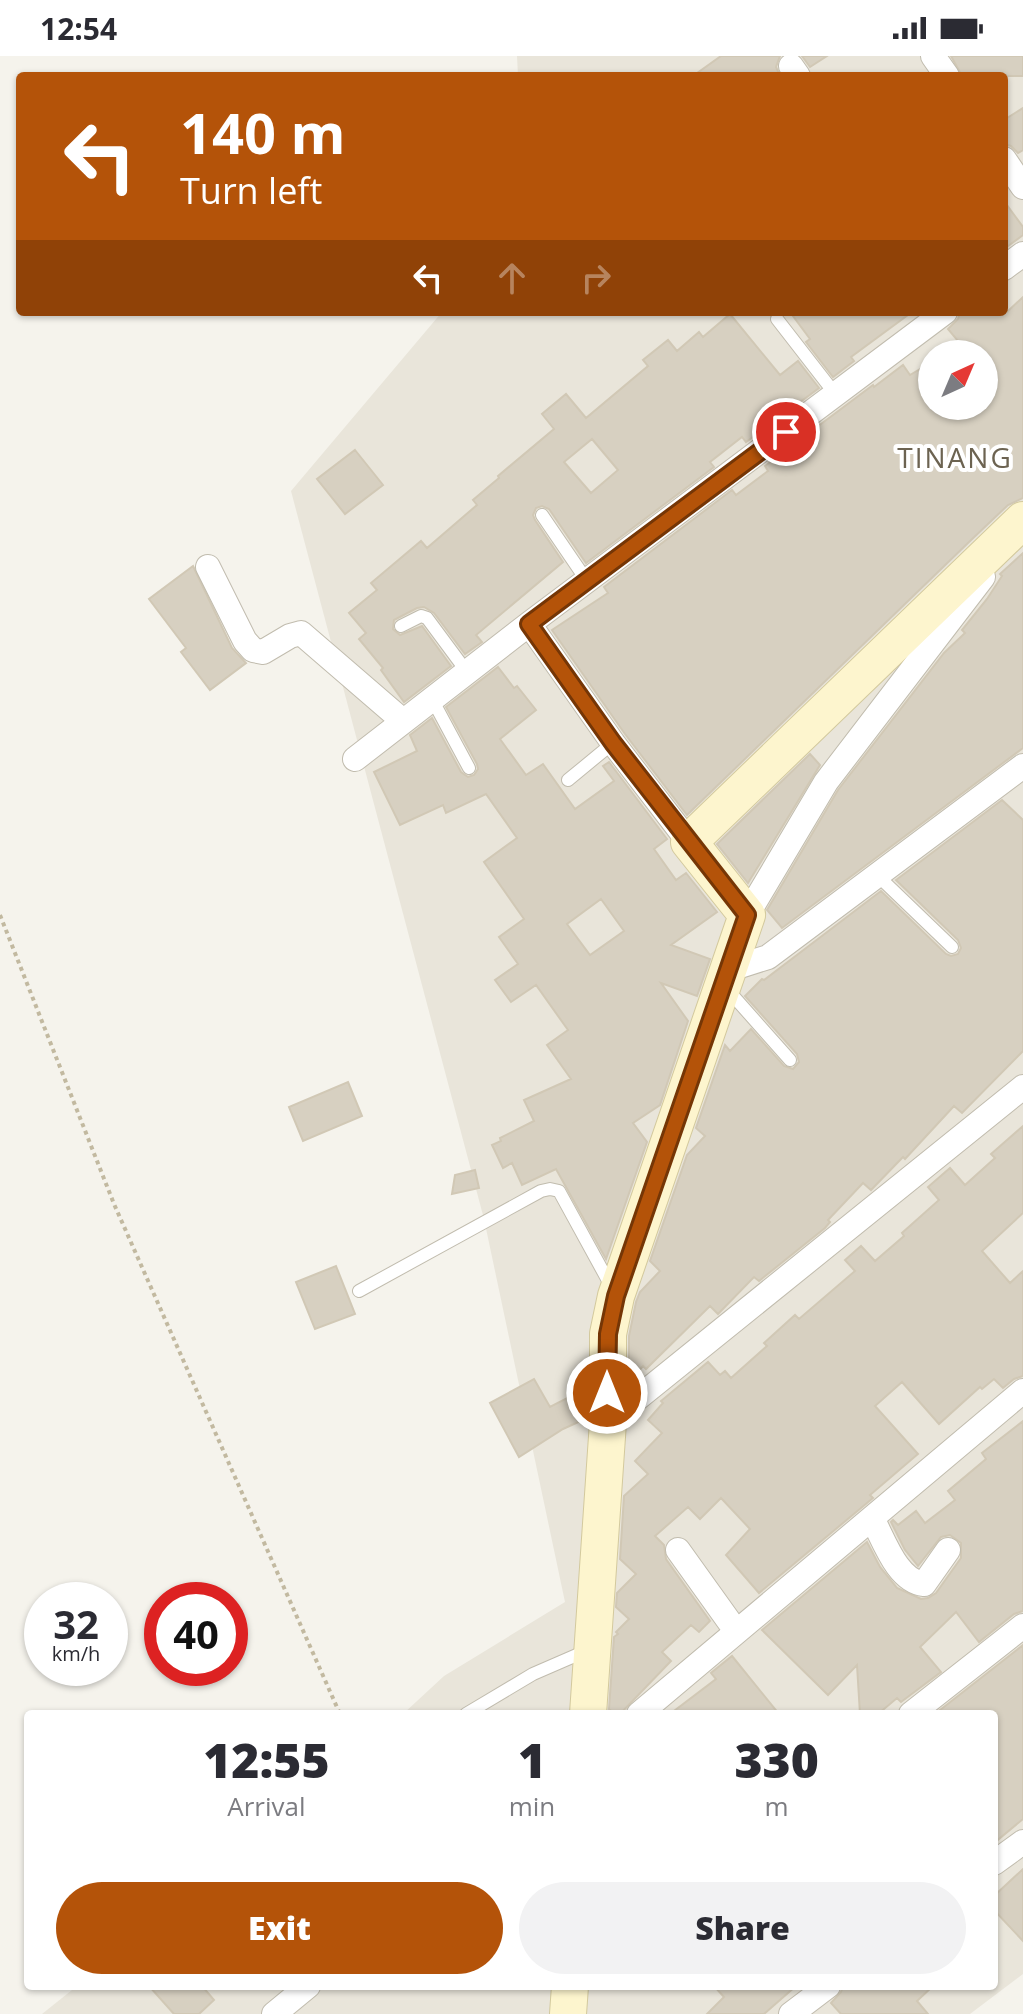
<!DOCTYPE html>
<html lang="en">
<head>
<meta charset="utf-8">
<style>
	body { margin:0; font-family:"Open Sans",sans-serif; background:#f2f2f3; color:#2b2b33; height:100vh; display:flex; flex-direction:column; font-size:30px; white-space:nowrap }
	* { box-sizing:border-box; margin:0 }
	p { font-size:26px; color:#7c7c81 }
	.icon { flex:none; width:44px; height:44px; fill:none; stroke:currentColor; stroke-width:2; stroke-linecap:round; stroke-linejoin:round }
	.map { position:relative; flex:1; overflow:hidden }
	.side { position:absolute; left:24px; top:1654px; width:974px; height:280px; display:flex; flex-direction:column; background:#fff; border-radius:8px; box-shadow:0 2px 6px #0004 }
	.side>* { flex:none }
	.banner { position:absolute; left:16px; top:16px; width:992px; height:244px; border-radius:8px; box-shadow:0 2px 6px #0004; background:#b45309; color:#fff; overflow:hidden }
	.needle { width:52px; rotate:44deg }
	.buttons { position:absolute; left:918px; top:284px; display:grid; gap:16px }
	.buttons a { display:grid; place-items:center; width:80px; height:80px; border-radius:50%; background:#fff; box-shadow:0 2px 6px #0004; font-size:40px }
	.speed { position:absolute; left:24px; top:1526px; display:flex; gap:16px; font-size:40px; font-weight:700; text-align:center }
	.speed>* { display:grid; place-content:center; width:104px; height:104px; border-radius:50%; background:#fff; box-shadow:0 2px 6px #0004; line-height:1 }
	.speed small { font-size:20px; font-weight:400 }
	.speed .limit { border:12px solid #d22; background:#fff; color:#111 }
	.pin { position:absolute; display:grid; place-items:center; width:68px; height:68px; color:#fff; margin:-34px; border:4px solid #fff; border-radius:50%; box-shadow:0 2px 8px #0007 }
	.me { position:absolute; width:88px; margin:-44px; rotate:0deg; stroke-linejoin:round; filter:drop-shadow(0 0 6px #0008) }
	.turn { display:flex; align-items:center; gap:28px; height:168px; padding:0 32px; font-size:36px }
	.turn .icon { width:104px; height:104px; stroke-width:2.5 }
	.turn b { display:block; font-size:56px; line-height:68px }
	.lanes { display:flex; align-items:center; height:76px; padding:0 32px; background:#0003; justify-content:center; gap:40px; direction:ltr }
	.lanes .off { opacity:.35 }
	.eta { display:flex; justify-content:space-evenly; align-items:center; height:136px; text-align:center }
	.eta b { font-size:48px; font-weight:800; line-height:56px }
	.cta { display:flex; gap:16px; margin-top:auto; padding:16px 32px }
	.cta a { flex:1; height:92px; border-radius:48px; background:#b45309; color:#fff; font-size:32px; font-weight:800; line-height:92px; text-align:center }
	.cta a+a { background:#f2f2f3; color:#2b2b33 }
	.status { display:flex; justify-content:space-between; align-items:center; height:56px; padding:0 40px; background:#fff; direction:ltr }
	.status svg { height:22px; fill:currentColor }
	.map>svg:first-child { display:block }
</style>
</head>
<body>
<div class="status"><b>12:54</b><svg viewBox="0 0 49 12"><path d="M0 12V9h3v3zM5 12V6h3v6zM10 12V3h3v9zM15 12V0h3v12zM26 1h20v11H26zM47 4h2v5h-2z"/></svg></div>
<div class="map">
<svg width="1023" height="1958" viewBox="0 0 1023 1958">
	<rect width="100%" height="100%" fill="#f5f3ec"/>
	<path fill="#e9e5da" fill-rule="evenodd" d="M517,0H1023V1918L970,1958H42L77,1930H994V1658H403L444,1620L565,1546L484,1163L291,435L442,256H1004V20H518ZM932,298H984V350H932Z"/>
	<path fill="#d7d0c1" stroke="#d1c8b5" stroke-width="2" fill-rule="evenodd" d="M721,0H780L776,11L780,20H693Z
		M802,0H827L810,11Z
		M951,0H1023V20H962Z
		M1023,52V94L1018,97L1011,90L1004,88V64Z
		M1004,145L1023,171V179L1004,193Z
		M1023,241V442L1008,449L969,486L687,759L625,678L552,574L608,537L604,531L732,434L736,439L768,415L765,410L873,329L874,331L903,309L910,319L932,306V350H984V332L994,324L984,313V298H943L959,286L948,273L958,263L960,256H1007Z
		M790,256H912L851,301L854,305L833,321L806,286L810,283Z
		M730,258L780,319L798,305L819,332L746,386L742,381L710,406L714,411L586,507L549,453L542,450L536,452L533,459L535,464L563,506L476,579L482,586L465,598L434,557L424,551L417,552L394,564L393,573L400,579L422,570L451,610L404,646L381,614L383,612L359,583L366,577L349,557L377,534L371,527L421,485L427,492L477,449L473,444L499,422L498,420L554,373L542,358L566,338L586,362L648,310L643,304L668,284L677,295L699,276L703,281ZM592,383L618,414L591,437L564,406Z
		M355,394L383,429L345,458L317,423Z
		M1023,497V692L782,872L767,854L838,734L944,597L965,577L962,574L987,543L1002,520L1000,518Z
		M193,510L232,592L246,607L210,634L181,596L186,592L149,543Z
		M498,611L514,632L517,630L536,654L500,683L526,719L543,708L575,753L614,725L603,710L609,706L667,783L654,793L676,824L686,817L717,856L671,889L710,903L697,940L661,927L688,965L660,1049L633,1067L647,1086L606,1203L556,1113L522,1129L512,1107L503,1112L492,1089L501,1085L500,1082L534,1065L524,1044L571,1023L547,989L568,974L536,929L511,946L495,924L518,908L499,881L524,863L484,806L517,782L486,738L446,757L443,749L400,769L374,716L417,695L410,679L432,662L461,716L468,721L474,719L478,713L477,708L446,651ZM601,843L624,875L590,899L567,868Z
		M810,698L820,709L748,827L717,788Z
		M1002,744L1023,764V995L962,1057L954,1050L905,1103L903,1101L871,1134L863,1127L828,1164L830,1166L825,1172L759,1225L754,1221L718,1258L710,1250L646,1313L643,1310L629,1326V1280L636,1246L640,1236L660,1215L650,1205L687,1099L705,1080L696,1072L725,989L730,995L751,973L784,1010L793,1013L799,1006L797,998L745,940L762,923L764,924L881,835L946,898L951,900L958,898L961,892L958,884L896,824Z
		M348,1026L362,1060L303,1085L289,1051Z
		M1023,1070V1157L982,1195L1010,1227L1023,1215V1320L1014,1323L1003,1332L994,1323L982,1333L980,1331L939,1368L902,1326L875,1350L918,1398L870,1439L873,1442L759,1537L726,1499L750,1473L721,1442L700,1463L688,1451L655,1480L664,1489L666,1503L710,1565L699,1576L691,1569L662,1596L671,1605L620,1658H614L609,1653L614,1581L618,1578L616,1576L629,1563L616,1551L617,1537L636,1518L620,1503L624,1440L648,1418L635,1405L662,1377L648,1364L663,1347L661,1345L708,1306L720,1319L725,1315L731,1322L767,1290L764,1287L795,1259L799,1263L855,1215L845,1204L861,1190L875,1205L904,1180L902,1177L939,1144L928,1131L950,1112L965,1129L995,1102L991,1098Z
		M475,1114L479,1132L452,1138L455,1119Z
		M336,1210L355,1258L315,1273L296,1226Z
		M534,1323L550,1351L573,1339L585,1363L563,1373L519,1401L490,1347Z
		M1023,1365V1555L1014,1558L979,1586L956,1556L920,1591L941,1616L901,1646L897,1642L878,1658H860L857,1609L828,1639L762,1574L867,1486L880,1511L897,1532L921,1543L928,1542L936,1537L961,1502V1487L950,1479L941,1481L918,1510L905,1494L891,1466L893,1464L898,1469L916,1455L925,1467L955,1444L948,1435L986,1403L982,1397Z
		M1023,1589V1763L994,1787V1658H935Z
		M732,1600L779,1658H670L716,1623L711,1617Z
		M1023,1813V1885L994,1854V1840Z
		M149,1930H202L214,1944L199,1958H174Z
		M714,1930H796L764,1958H707L724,1941Z
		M843,1930H933L917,1945L928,1958H841L831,1947L841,1936Z"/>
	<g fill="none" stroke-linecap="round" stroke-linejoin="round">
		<g stroke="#c1bcae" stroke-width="14">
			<path id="lane" d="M777,263L836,339
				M542,459L587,525
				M401,570L421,560L427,562L467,616
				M432,643L469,712
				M568,724L613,687
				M876,818L952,891
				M727,933L790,1004
				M359,1235L541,1135L550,1133L559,1135L611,1230
				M466,1658L533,1618L586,1595"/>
		</g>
		<g stroke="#c1bcae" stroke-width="26">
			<path id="street" d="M933,0L947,20
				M791,10L798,20
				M1004,103L1023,131
				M1004,212L1023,198
				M208,511L245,585L253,594L263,596L290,580L301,577L403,665
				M529,568L613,687L689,786
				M355,703L529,568L945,256
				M747,859L826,726L983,521
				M727,914L768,901L1023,710
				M608,1366L1023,1031
				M872,1462C884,1484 897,1525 924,1528L948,1494
				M678,1494L736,1575
				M639,1658L1023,1335
				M911,1658L1023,1570
				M994,1807L1023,1786
				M274,1958L308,1930
				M791,1958L828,1930"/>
		</g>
		<g stroke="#d3c99d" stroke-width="38">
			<path id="secondary" d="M588,1658L608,1366V1278L616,1240L747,859L689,786L1023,464
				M568,1958L570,1930"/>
		</g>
		<path stroke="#c2b9a0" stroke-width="4" stroke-dasharray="4 4" stroke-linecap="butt" d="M0,859L114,1148L340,1658"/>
		<use href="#lane" stroke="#fff" stroke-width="12"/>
		<use href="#street" stroke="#fff" stroke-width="24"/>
		<use href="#secondary" stroke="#fdf5ce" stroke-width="36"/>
	</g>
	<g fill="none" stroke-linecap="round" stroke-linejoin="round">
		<g stroke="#753606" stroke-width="20">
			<path id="route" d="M607,1337L608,1278L616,1240L747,859L613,687L529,568L786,376"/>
		</g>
		<use href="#route" stroke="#b45309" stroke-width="14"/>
	</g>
	<g text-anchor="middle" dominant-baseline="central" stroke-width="8" stroke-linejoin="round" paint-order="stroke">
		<g font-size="28" letter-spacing="2" fill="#6c6351" stroke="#fff">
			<text x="955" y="401">TINANG</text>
		</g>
	</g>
</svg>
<div class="buttons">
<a><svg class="needle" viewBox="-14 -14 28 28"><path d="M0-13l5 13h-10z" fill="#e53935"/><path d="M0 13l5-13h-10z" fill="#7c7c81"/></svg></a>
</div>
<div class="speed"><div>32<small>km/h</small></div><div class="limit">40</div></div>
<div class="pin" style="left:786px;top:376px;background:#d93025"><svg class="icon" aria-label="arrive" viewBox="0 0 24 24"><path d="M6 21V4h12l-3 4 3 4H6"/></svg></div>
<svg class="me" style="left:607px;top:1337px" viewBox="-20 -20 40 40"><circle r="17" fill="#b45309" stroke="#fff" stroke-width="3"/><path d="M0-11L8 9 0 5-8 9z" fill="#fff"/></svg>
<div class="banner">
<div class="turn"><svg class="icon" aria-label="left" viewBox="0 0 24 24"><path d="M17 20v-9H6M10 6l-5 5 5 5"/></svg><div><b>140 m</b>Turn left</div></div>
<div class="lanes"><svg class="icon" aria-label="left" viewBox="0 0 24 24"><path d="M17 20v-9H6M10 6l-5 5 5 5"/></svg><svg class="icon off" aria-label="ahead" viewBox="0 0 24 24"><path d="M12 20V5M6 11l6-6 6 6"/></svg><svg class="icon off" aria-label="right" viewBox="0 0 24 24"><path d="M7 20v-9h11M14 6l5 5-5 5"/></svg></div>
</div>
<section class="side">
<div class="eta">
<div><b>12:55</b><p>Arrival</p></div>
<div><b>1</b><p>min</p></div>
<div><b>330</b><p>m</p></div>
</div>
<div class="cta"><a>Exit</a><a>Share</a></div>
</section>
</div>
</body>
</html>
